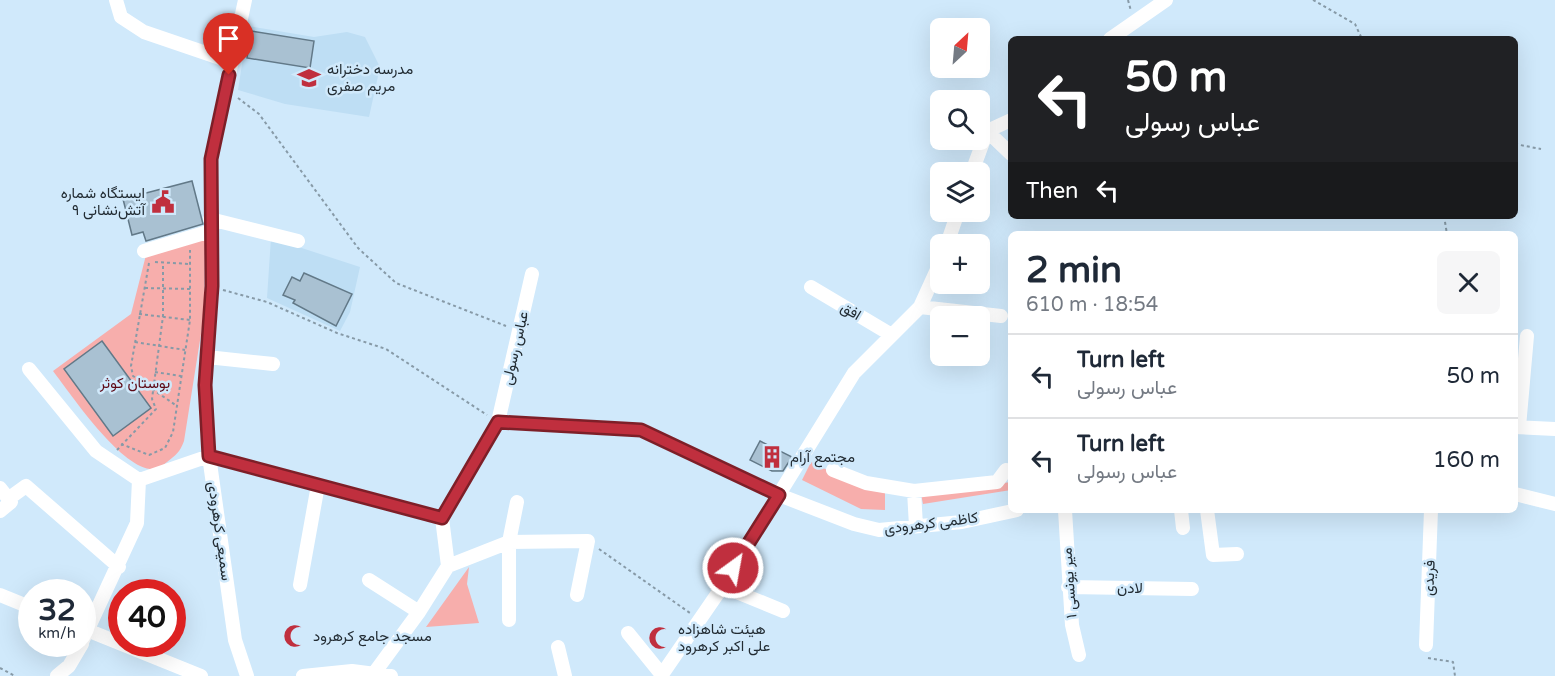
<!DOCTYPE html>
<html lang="en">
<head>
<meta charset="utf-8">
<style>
	body { margin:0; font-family:"Varela Round",Vazirmatn,sans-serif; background:#f6f6f7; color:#1f2937; height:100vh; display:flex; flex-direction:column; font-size:22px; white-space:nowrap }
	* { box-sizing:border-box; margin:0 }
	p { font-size:20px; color:#747a83 }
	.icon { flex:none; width:33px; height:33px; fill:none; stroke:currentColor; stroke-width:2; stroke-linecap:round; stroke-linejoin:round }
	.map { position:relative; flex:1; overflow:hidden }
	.details { position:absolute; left:1008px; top:231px; width:510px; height:282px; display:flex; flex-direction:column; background:#fff; border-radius:9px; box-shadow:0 6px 24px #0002 }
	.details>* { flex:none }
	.banner { position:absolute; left:1008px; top:36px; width:510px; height:183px; border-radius:9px; box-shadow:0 6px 24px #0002; background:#202124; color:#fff; overflow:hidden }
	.needle { width:39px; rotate:26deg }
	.buttons { position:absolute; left:930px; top:18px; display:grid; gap:12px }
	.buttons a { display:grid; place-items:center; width:60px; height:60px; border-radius:9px; background:#fff; box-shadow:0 6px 24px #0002; font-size:30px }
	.speed { position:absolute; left:18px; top:579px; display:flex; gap:12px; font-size:30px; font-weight:700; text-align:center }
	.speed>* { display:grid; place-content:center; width:78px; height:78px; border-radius:50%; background:#fff; box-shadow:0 6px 24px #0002; line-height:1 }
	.speed small { font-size:15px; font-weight:400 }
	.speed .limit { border:9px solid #d22; background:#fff; color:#111 }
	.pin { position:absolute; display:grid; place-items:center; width:51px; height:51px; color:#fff; margin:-62px -26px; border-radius:50% 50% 50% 0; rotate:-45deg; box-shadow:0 0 6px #0007 }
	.pin .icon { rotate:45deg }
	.me { position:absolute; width:66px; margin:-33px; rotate:32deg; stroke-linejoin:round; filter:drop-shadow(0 0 4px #0008) }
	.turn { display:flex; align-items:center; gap:21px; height:126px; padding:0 18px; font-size:27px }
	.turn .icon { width:78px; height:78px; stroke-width:2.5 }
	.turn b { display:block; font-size:42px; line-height:51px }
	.then { display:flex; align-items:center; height:57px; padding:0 18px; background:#0003; gap:12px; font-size:22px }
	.round { display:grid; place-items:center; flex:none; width:63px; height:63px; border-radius:9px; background:#f6f6f7 }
	.overview { display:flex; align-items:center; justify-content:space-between; height:102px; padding:0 18px }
	h1 { font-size:36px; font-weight:800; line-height:45px }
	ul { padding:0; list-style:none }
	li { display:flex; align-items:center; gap:18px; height:84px; padding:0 18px; border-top:2px solid #e0e1e3 }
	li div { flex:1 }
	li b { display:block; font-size:22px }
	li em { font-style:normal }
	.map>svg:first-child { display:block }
</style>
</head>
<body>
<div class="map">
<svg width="1555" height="676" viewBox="0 0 1555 676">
	<rect width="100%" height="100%" fill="#d0e9fb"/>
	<path fill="#bedef4" d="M248,26L314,37L347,32L365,37L380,67L369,117L285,104L238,90Z
		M271,238L360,267L350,312L340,331L267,298Z"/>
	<path fill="#f7aeac" d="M205,236L204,315L184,441C180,452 176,455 167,462C162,466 157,470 150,469C119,465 72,396 53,371L131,314L146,255Z
		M811,462L862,487L885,493V510L861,509L802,480Z
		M1011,482V490L923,504L921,494Z
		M469,567L467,584L479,623L426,627Z"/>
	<path fill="#a9c1d2" stroke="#627988" stroke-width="1.5" d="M251,31L314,41L310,68L247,58Z
		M192,181L203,224L146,241L143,232L132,235L123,199Z
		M304,273L352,294L336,326L293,303L295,300L283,295L292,277L300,281Z
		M102,341L151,408L113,436L64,369Z
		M760,441L792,457L783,471H772L750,460Z"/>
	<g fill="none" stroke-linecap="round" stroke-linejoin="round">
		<path stroke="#879aa7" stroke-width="2" stroke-dasharray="3 3" stroke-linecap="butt" d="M1128,0L1131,11
			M1313,0L1355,24L1362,39
			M238,98L259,114L358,248L396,283L506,326
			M1515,144L1541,149
			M1444,216L1447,234
			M155,262L190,264
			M149,263L131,366L133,376L177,406
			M145,288L190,289
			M223,290L267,302L337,333L386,349L487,415
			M139,314L190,320
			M135,342L185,350
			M155,372L181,376
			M121,444L149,455L165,448L173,432L190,320V250
			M117,450L156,409L152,399L163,316V263
			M599,549L690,613
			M1428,658L1453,662L1455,676
			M0,668L15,676"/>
		<path stroke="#fff" stroke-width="14" d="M116,0L121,17L144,32L232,62
			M245,0L211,159L212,287L205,385L209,456L235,640L247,676
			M1110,39L1166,0
			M987,131L1011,154
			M972,172L987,131L1011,120
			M210,219L298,241
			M947,244L958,212
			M144,251L211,231
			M811,287L890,334
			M920,307L1001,316
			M207,357L273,364
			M29,369L96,451L139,480
			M498,422L641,430L779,495L854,524L879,530L962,522L1017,510
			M1515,427L1555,429
			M1519,427L1527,336
			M833,470L866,483L914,491L997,482L1006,470
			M139,480L209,456L442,518
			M0,488L11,502L0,511
			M914,491L916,526
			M1515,494L1555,504
			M8,499L26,486L119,567
			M1065,510L1072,625L1079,655
			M1181,510L1183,528
			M1207,510L1213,555L1237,554
			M448,566L509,542L588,541L577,595
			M369,580L419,612
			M300,585L318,485
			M722,586L783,611
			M1068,587L1192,589
			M0,595L32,608
			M509,620V542L517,502
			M82,628L201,676
			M628,633L662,675
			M82,642L137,523L139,480
			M1426,645L1431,510
			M558,647L565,676
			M375,672L419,612L448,566L442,518L498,422L532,274
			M57,676L69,666L82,644
			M303,676L352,671L391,676
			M661,676L718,593L854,373L920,307L940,263"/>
	</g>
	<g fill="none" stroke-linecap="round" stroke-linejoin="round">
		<g stroke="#7d1f28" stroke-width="15">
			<path id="route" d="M229,75L211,159L212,286L205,385L209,456L442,518L498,422L641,430L779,495L733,568"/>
		</g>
		<use href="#route" stroke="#c02f3e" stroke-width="10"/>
	</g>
	<defs>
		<g id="school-bare" transform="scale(1.8)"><path d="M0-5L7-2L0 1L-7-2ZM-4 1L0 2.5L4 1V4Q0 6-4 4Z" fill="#c02f3e" stroke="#d0e9fb" stroke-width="2.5" paint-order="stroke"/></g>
		<g id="civic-bare" transform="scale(1.8)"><path d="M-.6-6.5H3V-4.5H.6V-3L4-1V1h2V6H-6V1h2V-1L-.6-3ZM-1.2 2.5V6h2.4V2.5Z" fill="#c02f3e" stroke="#d0e9fb" stroke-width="2.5" paint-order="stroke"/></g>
		<g id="building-bare" transform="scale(1.8)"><path d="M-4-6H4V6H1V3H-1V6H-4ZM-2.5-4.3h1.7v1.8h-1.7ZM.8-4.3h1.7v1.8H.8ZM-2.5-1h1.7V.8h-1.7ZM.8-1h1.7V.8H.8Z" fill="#c02f3e" stroke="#d0e9fb" stroke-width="2.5" paint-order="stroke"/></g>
		<g id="mosque-bare" transform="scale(1.8)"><path d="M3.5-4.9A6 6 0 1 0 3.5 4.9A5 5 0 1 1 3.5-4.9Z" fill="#c02f3e" stroke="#d0e9fb" stroke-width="2.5" paint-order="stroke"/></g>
	</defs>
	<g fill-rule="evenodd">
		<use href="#school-bare" x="309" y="78"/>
		<use href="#civic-bare" x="163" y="202"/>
		<use href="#building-bare" x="772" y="457"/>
		<use href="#mosque-bare" x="295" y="636"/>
		<use href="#mosque-bare" x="660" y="638"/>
	</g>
	<g text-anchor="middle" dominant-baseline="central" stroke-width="5" stroke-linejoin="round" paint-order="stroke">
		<g font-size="15" fill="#222c33" stroke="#d0e9fb" text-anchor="start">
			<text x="327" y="69">مدرسه دخترانه<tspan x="327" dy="17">مریم صفری</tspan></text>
			<text x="145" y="193" text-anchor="end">ایستگاه شماره<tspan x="145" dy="17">۹ آتش‌نشانی</tspan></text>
			<text x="790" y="457">مجتمع آرام</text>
			<text x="678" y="629">هیئت شاهزاده<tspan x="678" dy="17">علی اکبر کرهرود</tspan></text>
			<text x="313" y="636">مسجد جامع کرهرود</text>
		</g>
		<g font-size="15" fill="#222c33" stroke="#d0e9fb">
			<text transform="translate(851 311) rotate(31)">افق</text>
			<text transform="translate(515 348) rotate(-77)">عباس رسولی</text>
			<text transform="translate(931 523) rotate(-7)">کاظمی کرهرودی</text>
			<text transform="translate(220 531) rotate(82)">سمیعی کرهرودی</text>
			<text transform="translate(1429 578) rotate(-88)">فریدی</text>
			<text transform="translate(1069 583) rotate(-94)">میر یونسی ۱</text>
			<text transform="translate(1130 588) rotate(1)">لادن</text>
		</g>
		<g font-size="15" fill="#5e0a16" stroke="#d0e9fb">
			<text x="135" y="383">بوستان کوثر</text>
		</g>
	</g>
</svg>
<div class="buttons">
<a><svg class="needle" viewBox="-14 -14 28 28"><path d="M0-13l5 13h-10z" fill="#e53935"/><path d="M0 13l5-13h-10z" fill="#747a83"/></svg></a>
<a><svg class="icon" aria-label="search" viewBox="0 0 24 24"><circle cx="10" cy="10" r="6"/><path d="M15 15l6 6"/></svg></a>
<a><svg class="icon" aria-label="layers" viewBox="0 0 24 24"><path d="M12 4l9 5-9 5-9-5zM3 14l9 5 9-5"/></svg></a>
<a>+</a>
<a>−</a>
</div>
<div class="speed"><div>32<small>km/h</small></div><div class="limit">40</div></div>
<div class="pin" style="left:229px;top:75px;background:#d93025"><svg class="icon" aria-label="arrive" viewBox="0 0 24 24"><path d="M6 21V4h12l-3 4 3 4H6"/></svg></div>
<svg class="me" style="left:733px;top:568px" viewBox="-20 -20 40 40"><circle r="17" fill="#c02f3e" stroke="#fff" stroke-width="3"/><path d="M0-11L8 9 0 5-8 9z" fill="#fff"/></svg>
<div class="banner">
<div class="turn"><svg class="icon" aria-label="left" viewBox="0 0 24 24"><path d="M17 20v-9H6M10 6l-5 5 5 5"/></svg><div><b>50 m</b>عباس رسولی</div></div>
<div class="then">Then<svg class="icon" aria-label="left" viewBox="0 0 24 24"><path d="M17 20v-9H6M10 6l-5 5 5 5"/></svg></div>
</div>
<section class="details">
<div class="overview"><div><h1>2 min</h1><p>610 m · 18:54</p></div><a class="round"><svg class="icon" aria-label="close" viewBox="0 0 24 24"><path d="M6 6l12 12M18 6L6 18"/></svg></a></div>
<ul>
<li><svg class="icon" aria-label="left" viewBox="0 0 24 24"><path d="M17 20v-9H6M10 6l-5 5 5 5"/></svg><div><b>Turn left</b><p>عباس رسولی</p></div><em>50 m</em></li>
<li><svg class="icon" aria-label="left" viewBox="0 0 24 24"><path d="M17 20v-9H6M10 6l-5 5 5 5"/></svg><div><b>Turn left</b><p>عباس رسولی</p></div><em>160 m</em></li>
</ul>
</section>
</div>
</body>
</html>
